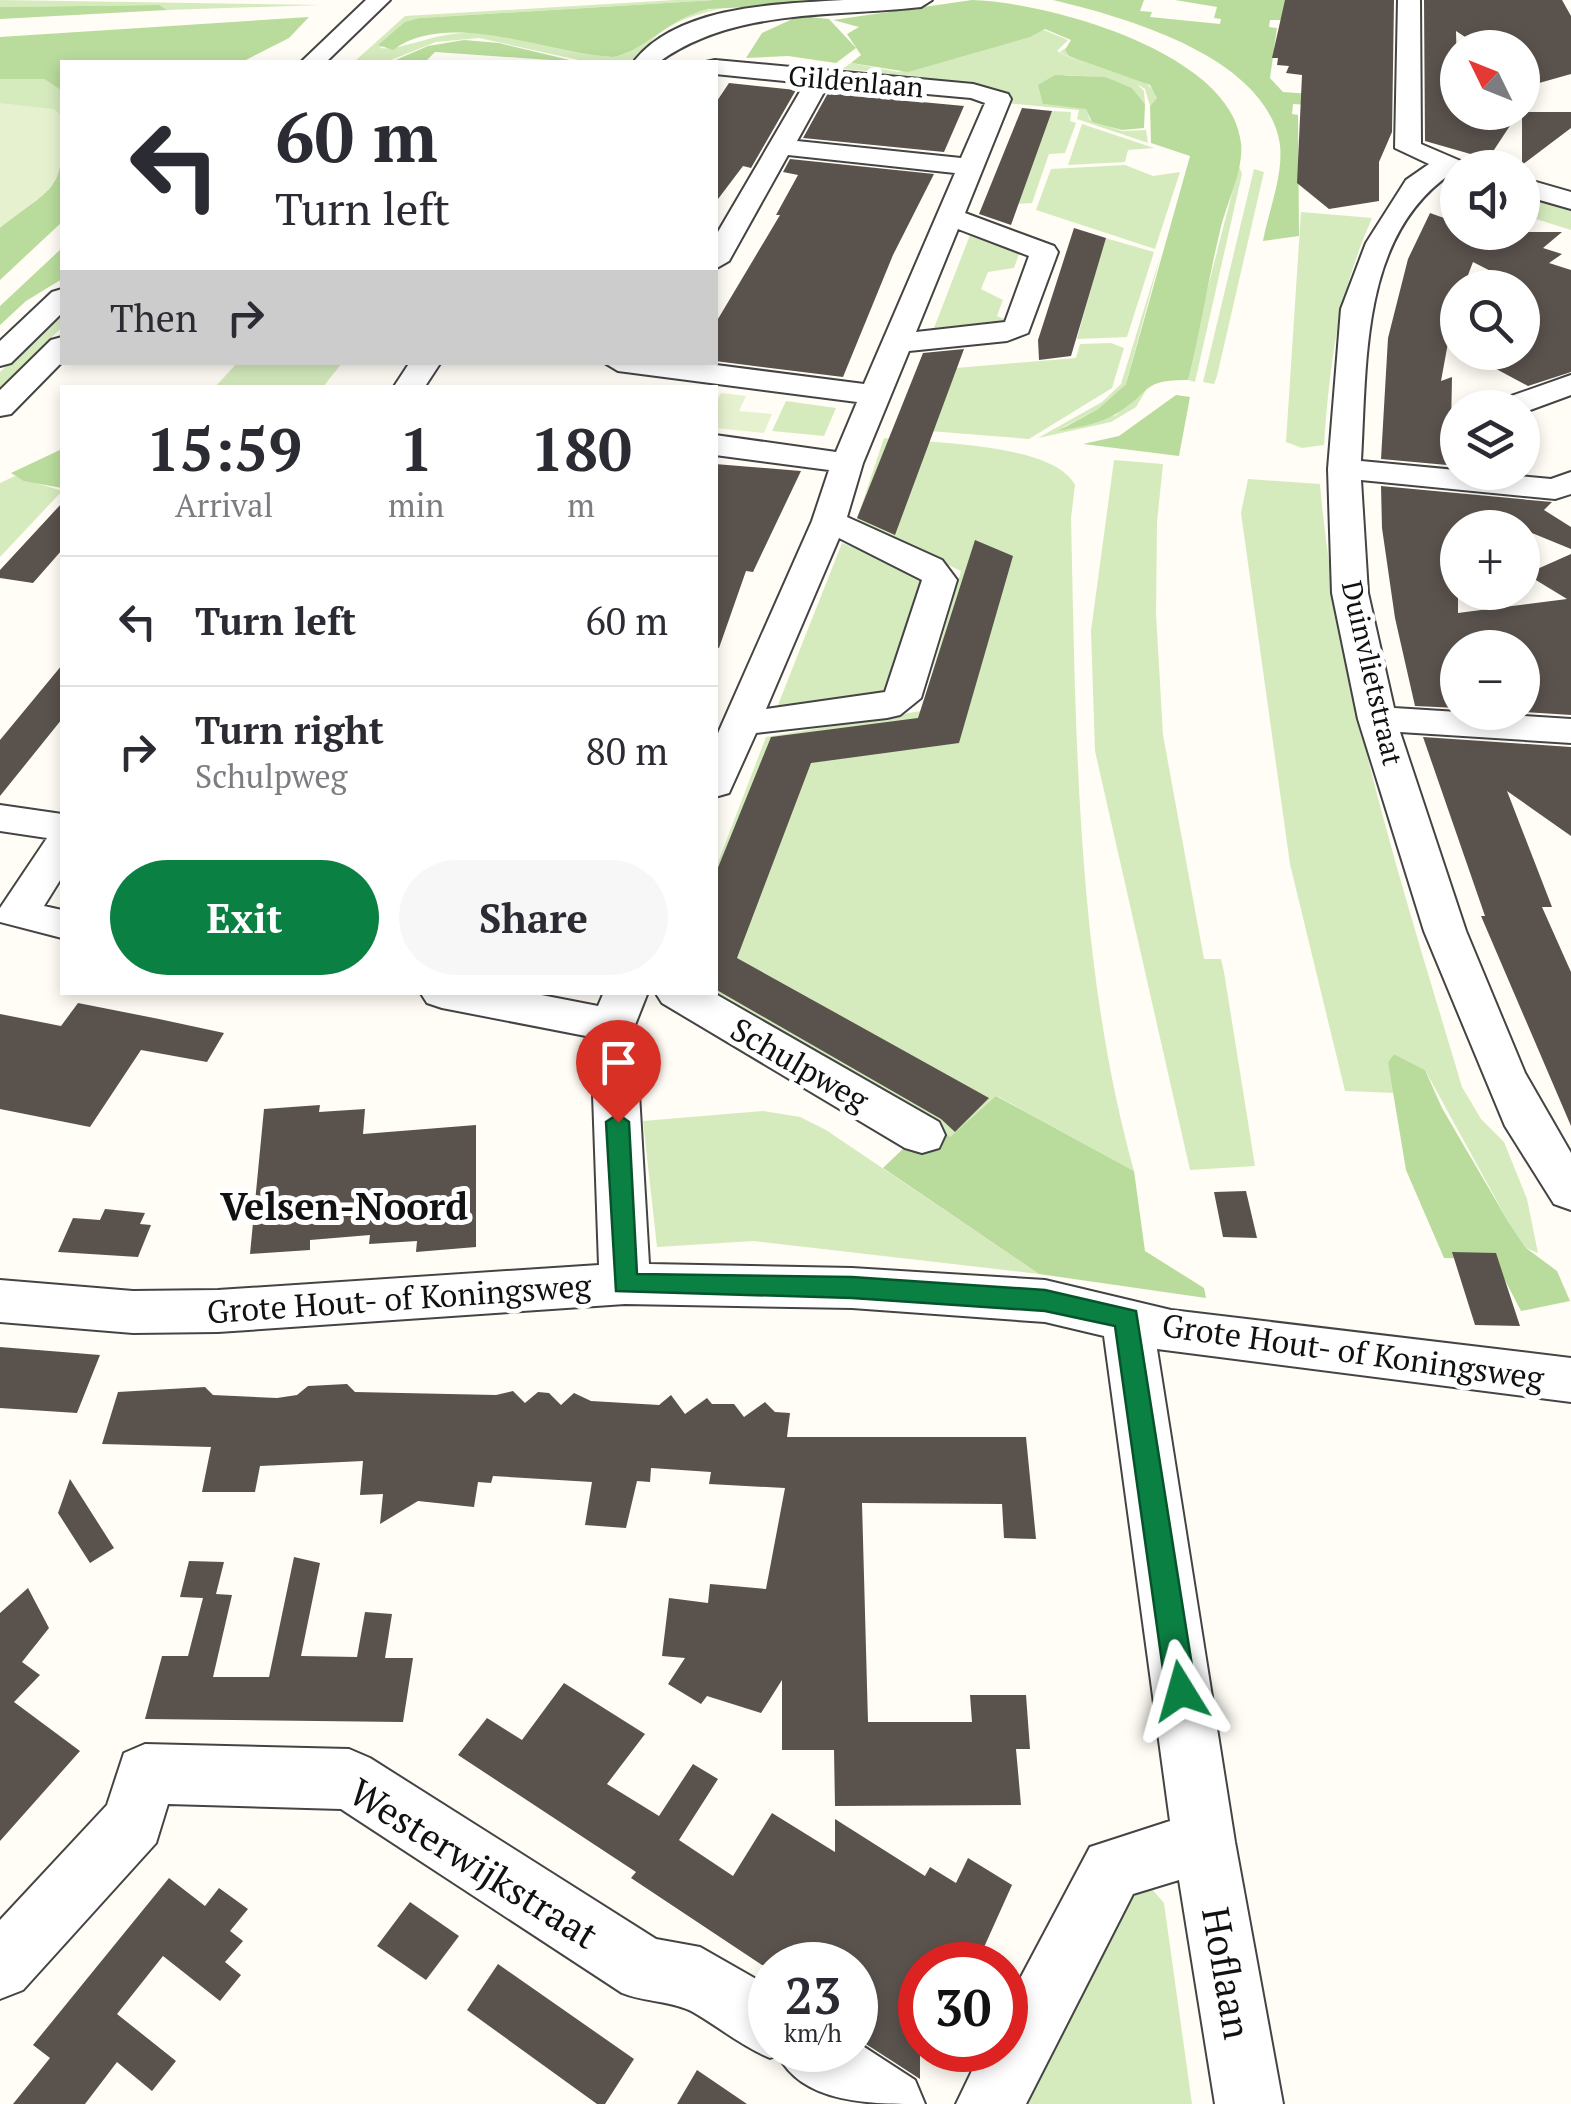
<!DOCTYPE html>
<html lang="en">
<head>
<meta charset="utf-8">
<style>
	body { margin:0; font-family:"PT Serif",serif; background:#f7f7f7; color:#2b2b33; height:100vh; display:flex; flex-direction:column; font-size:38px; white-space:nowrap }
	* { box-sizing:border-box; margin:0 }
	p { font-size:32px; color:#7c7c81 }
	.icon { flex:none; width:55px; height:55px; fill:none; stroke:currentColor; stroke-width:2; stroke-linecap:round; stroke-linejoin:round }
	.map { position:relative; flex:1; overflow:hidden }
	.panel { position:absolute; left:60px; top:385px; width:658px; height:610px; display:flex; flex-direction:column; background:#fff; border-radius:0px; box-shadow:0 5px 15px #0003 }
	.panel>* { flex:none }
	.hud { position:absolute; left:60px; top:60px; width:658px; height:305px; border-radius:0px; box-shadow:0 5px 15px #0003; background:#fff; color:#2b2b33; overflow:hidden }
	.needle { width:65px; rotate:313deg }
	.buttons { position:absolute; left:1440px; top:30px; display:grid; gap:20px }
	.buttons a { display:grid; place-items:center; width:100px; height:100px; border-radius:50%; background:#fff; box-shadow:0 5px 15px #0003; font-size:50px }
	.speed { position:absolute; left:748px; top:1942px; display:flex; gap:20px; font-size:50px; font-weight:700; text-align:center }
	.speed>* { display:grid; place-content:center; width:130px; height:130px; border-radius:50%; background:#fff; box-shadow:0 5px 15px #0003; line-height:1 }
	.speed small { font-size:25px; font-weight:400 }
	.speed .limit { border:15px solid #d22; background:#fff; color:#111 }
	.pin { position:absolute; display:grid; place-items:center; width:85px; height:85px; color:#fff; margin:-102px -42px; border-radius:50% 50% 50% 0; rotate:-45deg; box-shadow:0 0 10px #0007 }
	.pin .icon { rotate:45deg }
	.me { position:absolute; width:110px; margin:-55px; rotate:352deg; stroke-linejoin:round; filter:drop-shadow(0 0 8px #0008) }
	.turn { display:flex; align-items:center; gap:35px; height:210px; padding:0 50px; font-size:45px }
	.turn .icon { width:130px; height:130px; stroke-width:2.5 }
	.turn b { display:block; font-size:70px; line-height:85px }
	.then { display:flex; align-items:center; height:95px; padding:0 50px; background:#0003; gap:20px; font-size:38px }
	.eta { display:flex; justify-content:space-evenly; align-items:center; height:170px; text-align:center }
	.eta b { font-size:60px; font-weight:600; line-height:70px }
	.primary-button { display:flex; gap:20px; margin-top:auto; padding:20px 50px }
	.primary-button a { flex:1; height:115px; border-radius:60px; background:#0b8043; color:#fff; font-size:40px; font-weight:600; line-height:115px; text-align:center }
	.primary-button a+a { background:#f7f7f7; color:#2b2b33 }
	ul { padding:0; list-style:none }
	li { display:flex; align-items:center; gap:30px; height:130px; padding:0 50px; border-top:2px solid #e1e1e2 }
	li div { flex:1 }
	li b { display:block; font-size:38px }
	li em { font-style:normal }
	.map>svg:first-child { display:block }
</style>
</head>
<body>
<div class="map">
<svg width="1571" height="2104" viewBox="0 0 1571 2104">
	<rect width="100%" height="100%" fill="#fffdf5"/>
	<path fill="#d5ebbd" d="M0,0L321,5L167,10L158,5L0,7Z
		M675,0H715L420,18L380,48C400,51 436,33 464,33C514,33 563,54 613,57C633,54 639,43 654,32C675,17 698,10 723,8C688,16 653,27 637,62H588L479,38L436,42L386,62H354L405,16Z
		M1044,30L1068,40L1057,51L1088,67L1060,52L1071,44L1065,50L1069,56C1094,65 1149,71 1157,98L1150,106L1145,89L1137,84L1144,91L1145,104L1132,88L1099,77L1065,75L1041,88L1044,104L1086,108L1090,120L1122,131L1146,130L1148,143L1077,119L1079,110L1005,103L893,82L910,75L873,80L876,72L842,69L851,63L898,72Z
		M0,79H44L62,91V142L0,171Z
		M1052,111L1071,112L1070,121L1076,123L1065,153L1049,154L1032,203L1017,204Z
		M1082,124L1154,148L1128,150L1125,162L1068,165Z
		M1125,165L1153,176L1180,172L1155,249L1036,210L1051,169Z
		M1239,166L1242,174L1195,382L1188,380L1190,357Z
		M1254,169L1264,172L1217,376L1214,384L1203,382Z
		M1523,195L1571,211V230L1523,215Z
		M1301,212L1372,218C1338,295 1330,362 1324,445L1302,448L1286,442Z
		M970,235L1020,251L1014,268L988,272L981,289L1003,300L997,316L1012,322L997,329L996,322L934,328Z
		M1105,238L1154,252L1127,337L1077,339Z
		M1161,254L1126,384L1098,409L1062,428L1116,415L1149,385L1136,407L1111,422L1038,438L1102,402L1121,384Z
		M62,312V327L0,388V372Z
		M1111,343L1124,348L1112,388L1029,439L904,429L956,368L1076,358L1080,344Z
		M238,362H342V363L323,387H215Z
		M786,401L836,408L824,436L772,431Z
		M884,438C928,443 1054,443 1075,485L1071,518C1076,733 1076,963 1134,1171L997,1096L950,1137L715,993V870L766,737L921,711L961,571L856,522Z
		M1114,460L1163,464L1157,522L1156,614L1163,735L1204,959H1221L1224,972L1255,1166L1190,1170L1095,751L1091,631Z
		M15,476L62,491L0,557V483Z
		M1248,479L1320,484C1338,692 1403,888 1462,1087L1481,1119L1504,1142L1527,1199L1538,1253L1526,1248L1509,1223L1425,1070L1394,1054L1388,1062L1396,1093L1345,1091L1290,864L1241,513Z
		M842,543L928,578L887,697L776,710Z
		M763,1111L800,1117L826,1130L1039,1274L754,1241L657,1247L643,1121Z
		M1145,1881L1164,1903L1192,2104H1013L1126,1883Z"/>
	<path fill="#b9dc9c" d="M715,0H886L709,9C667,18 644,52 613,57C550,54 448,8 393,50L378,45L405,22L420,18Z
		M972,0C1046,2 1232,52 1241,143C1244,170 1226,204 1220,231C1208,280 1200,333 1188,380C1141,380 1152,391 1119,412C1101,424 1079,427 1058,431L1098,409L1126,384L1190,156L1151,143L1150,106L1157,98L1150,85L1069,56L1065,50L1071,40L1045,29L1030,37L908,72L851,63L861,55L847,34L859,27L833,20Z
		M1053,0H1144L1140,11L1152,12L1150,17L1220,24L1221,19L1214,18L1217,7L1175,0H1288L1283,20H1270L1269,27L1277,28L1270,78L1283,92L1311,94L1310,105L1293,104L1292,114L1298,115L1299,236L1263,241C1269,208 1287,167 1278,135C1256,54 1124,17 1053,0Z
		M159,5L167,10L0,19V7Z
		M799,16L829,19L856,48L836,63L788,56L746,58L762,33Z
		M309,17L289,38L242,62H62V91L44,79H0V37Z
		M464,40L499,43L578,62L435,52L425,62H391L428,46Z
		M1055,75L1105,77L1132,88L1145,104L1144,128L1122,130L1092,122L1086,109L1043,104L1038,85Z
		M62,142V222L0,280V226L37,200Z
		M62,248V279L26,301L0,325V306Z
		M1176,395L1190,397L1179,456L1083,444L1119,436Z
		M62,449V488L24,481L11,473Z
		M1394,1054L1425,1070L1442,1108L1509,1223L1526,1248L1557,1271L1570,1301L1521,1311L1494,1259L1444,1258L1406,1170L1388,1062Z
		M996,1096L1134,1171L1145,1251L1204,1288L1206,1298L1039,1274L883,1168L931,1122L950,1137Z"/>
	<path fill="#e6f2cf" d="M0,103L54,109L62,116C63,193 59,182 0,228Z
		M721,393L746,396L739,411L772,414L764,433L715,428V404Z"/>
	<path fill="#5a524d" d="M1285,0H1394L1392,132L1379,162V201L1329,209L1297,183L1302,75L1286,73L1289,66L1277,65L1278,58H1272Z
		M1424,0H1562L1571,16V74L1539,83L1522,72V48H1482L1456,31L1458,112H1519L1488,159L1425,141Z
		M729,83L796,90L751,168L743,166L715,203V104Z
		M828,93L847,95L964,106L944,152L803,138Z
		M1022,108L1052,111L1011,225L979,214Z
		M1522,112H1571V128L1522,165Z
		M790,159L934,174L893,255L843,377L715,361V324L780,215H776L798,175L783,172Z
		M1430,213L1458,223V232H1562L1543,248L1562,254L1549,263L1571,270V372L1528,386L1487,364L1522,352V287L1473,262L1463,288H1458L1441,381L1452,377L1451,427L1458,428V466L1381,459L1388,338L1408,259Z
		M1074,228L1106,238L1071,356L1039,360L1038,340Z
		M964,349L895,535L857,518L923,353Z
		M715,464L801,471L753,572L746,571L719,648L715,647Z
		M1381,486L1552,502L1544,510L1571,527V549L1486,514L1467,528H1458V613L1567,599L1526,574L1571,554V715L1522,712V648H1458V708L1415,706L1395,618L1382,528Z
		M62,503V550L33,583L0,578V570Z
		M975,540L1013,556L959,743L811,763L737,958L989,1098L955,1132L941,1119L715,989V875L771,737L918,718Z
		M62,665V719L0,796V740Z
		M1423,737L1571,747V836L1507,791L1552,907H1542L1571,972V1126L1481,916H1485Z
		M78,1003L159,1019L224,1033L207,1062L141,1050L90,1127L0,1109V1014L61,1026Z
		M320,1105L319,1112L365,1109L363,1134L476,1125V1247L416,1252L417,1241L369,1244L370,1235L310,1240V1250L250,1254L264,1109Z
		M1246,1191L1257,1238L1223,1237L1214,1192Z
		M105,1209L145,1213L140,1224L151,1225L138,1257L58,1252L73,1218L100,1220Z
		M1452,1252L1496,1253L1520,1326L1475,1325Z
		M0,1347L100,1355L77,1413L0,1408Z
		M347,1384L355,1392L496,1395L513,1391L525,1403L538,1392L549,1393L561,1405L574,1393L591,1401L659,1405L671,1395L685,1414L707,1398L712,1404H734L744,1417L765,1402L775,1412L790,1413L787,1437H1026L1036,1539L1004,1538L1002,1504L862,1503L868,1722H972L970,1695H1026L1030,1749H1016L1021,1805L835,1806L834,1750H782V1680L761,1713L707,1696L701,1704L668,1684L685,1658L662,1656L669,1598L708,1603L710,1584L766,1589L785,1488L709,1484L711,1472L651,1468L650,1482L637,1481L626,1528L585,1525L592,1482L493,1476L491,1483L478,1482L474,1507L418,1501L380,1524L383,1494L360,1495L363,1461L260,1466L255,1492H202L211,1447L102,1444L118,1392L205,1387L213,1395L277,1398L297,1395L308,1386Z
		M70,1479L114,1548L90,1563L58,1513Z
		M294,1557L320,1563L301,1656L357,1657L365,1612L392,1614L385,1658H413L403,1722L145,1719L162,1656H188L203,1598L180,1597L189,1561L224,1562L216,1594L232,1595L213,1677H269Z
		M28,1588L49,1628L22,1662L40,1675L14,1702L80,1751L0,1841V1613Z
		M564,1683L645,1734L607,1784L659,1816L693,1764L718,1779L679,1840L733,1876L772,1813L835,1852V1819L925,1876L930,1867L956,1883L968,1858L1012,1885L976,1965H920V2079L855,2037V1965H762L631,1878L636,1872L458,1755L487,1718L522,1740Z
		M169,1878L205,1906L219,1888L248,1909L230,1931L243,1941L225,1962L241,1975L220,2001L163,1956L117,2014L176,2061L152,2091L117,2062L85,2104H13L50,2058L33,2045Z
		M410,1902L459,1936L426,1980L377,1946Z
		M498,1964L634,2059L605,2104H597L467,2010Z
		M697,2070L747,2104H677Z"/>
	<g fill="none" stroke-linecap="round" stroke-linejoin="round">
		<g stroke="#444" stroke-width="4">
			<path id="minor" d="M366,0H390L326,62H301Z
				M844,0H932L921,7C832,17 734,8 659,62L635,60C680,5 779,4 844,0Z
				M1398,0H1420L1421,144L1477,168H1458V174L1452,173C1360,235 1367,362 1361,461L1551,479L1571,472V494L1555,499L1361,480L1368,593L1394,708L1571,719V743L1400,732L1466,931L1525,1073L1571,1153V1210L1554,1204L1505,1126L1424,931L1358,719L1332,593L1328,469L1341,309L1366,243L1406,180L1429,164L1395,148Z
				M715,60L973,84L1008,94L1011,99L965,213L1054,246L1058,252L1028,333L1007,341L909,351L863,463L847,517L942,560L957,580L921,698L900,715L887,718L756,733L729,793L715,797V740L812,521L829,470L715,455V435L836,452L857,402L618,371L603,362H693L864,384L955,173L788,155L729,261L715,269V237L805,83L715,74V62H706ZM828,85L971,98L985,103L961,158L797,141ZM958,229L1029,256L1005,322L916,332ZM839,538L922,580L885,692L766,709Z
				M1522,178L1571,192V209L1522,195Z
				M62,289V313L11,363L0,366V341L52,292Z
				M62,337V362L11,414L0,416V390L51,340Z
				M410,362H441L424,388H393Z
				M1571,375V395L1522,413V408H1493L1497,401Z
				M0,805L62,814V877L44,906L62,910V938L0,922V908L47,838L0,831Z
				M420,992H526L598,1006L604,992H648L635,1025L649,1264L852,1268L1045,1280L1171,1310L1571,1358V1402L1157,1349L1235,1842L1283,2104H1215L1179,1880L1133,1894L1026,2104H956L982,2050H1005V2007L1090,1847L1170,1821L1104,1336L1045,1322L852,1308L625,1304L218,1332L133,1333L0,1322V1280L133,1291L218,1290L599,1265L591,1037L442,1008L427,1003Z
				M655,992H712L939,1122L945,1135L939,1148L922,1153L905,1148L662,1003Z
				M145,1744L349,1749L370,1758L656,1939L700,1947L770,1987V2050H855V2041L915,2080L925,2104C871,2104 803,2104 778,2055L770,2058C741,2046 719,2027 693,2012C673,2001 644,2002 622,1993L341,1809L168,1804L156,1843L23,1990L0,1999V1920L107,1805L124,1753Z"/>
		</g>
		<use href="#minor" fill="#fff" fill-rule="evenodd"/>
	</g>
	<path fill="#0b8043" stroke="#07532c" stroke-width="2.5" d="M618,1114L629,1122L637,1274L852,1277L1045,1290L1136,1311L1196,1691L1192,1701L1181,1705L1171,1701L1166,1691L1115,1326L1045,1311L852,1298L616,1291L606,1122Z"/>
	<g text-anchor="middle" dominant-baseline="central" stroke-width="10" stroke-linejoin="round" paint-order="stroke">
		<g font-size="28" fill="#111" stroke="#fff">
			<text transform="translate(856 81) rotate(5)">Gildenlaan</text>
			<text transform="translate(1373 673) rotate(77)">Duinvlietstraat</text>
		</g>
		<g font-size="32" fill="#111" stroke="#fff">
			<text transform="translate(800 1064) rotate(30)">Schulpweg</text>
			<text transform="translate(399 1298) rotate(-4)">Grote Hout- of Koningsweg</text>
			<text transform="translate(1353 1351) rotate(8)">Grote Hout- of Koningsweg</text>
		</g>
		<g font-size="38" font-weight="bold" fill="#111" stroke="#fff">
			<text x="344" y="1206">Velsen-Noord</text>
		</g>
		<g font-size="38" fill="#111" stroke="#fff">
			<text transform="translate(474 1863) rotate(32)">Westerwijkstraat</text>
			<text transform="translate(1227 1973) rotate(80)">Hoflaan</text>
		</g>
	</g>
</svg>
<div class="buttons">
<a><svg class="needle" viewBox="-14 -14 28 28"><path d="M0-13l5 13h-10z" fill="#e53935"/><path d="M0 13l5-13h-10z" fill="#7c7c81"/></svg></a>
<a><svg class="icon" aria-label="sound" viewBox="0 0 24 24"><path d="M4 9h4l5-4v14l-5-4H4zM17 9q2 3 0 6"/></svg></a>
<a><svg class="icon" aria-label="search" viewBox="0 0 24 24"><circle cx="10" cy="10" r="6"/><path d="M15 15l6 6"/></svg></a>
<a><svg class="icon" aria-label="layers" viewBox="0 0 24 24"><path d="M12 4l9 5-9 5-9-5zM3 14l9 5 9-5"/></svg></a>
<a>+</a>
<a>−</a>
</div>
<div class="speed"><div>23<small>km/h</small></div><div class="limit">30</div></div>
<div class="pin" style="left:618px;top:1122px;background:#d93025"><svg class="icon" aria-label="arrive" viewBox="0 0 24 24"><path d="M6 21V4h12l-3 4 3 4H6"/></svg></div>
<svg class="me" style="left:1181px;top:1691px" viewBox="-20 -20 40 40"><path d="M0-17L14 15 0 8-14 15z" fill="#0b8043" stroke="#fff" stroke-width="4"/></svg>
<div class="hud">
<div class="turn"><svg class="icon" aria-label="left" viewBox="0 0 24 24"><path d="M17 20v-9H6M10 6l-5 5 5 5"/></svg><div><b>60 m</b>Turn left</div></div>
<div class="then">Then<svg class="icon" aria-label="right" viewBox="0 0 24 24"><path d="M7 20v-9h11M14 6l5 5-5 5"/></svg></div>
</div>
<section class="panel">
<div class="eta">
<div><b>15:59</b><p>Arrival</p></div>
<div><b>1</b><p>min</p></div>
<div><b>180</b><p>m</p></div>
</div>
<ul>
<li><svg class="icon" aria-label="left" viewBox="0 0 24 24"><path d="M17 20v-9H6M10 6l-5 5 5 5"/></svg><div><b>Turn left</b></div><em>60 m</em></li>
<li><svg class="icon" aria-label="right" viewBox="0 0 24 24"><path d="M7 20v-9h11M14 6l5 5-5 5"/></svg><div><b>Turn right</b><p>Schulpweg</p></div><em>80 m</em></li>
</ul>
<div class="primary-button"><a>Exit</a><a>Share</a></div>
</section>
</div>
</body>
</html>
